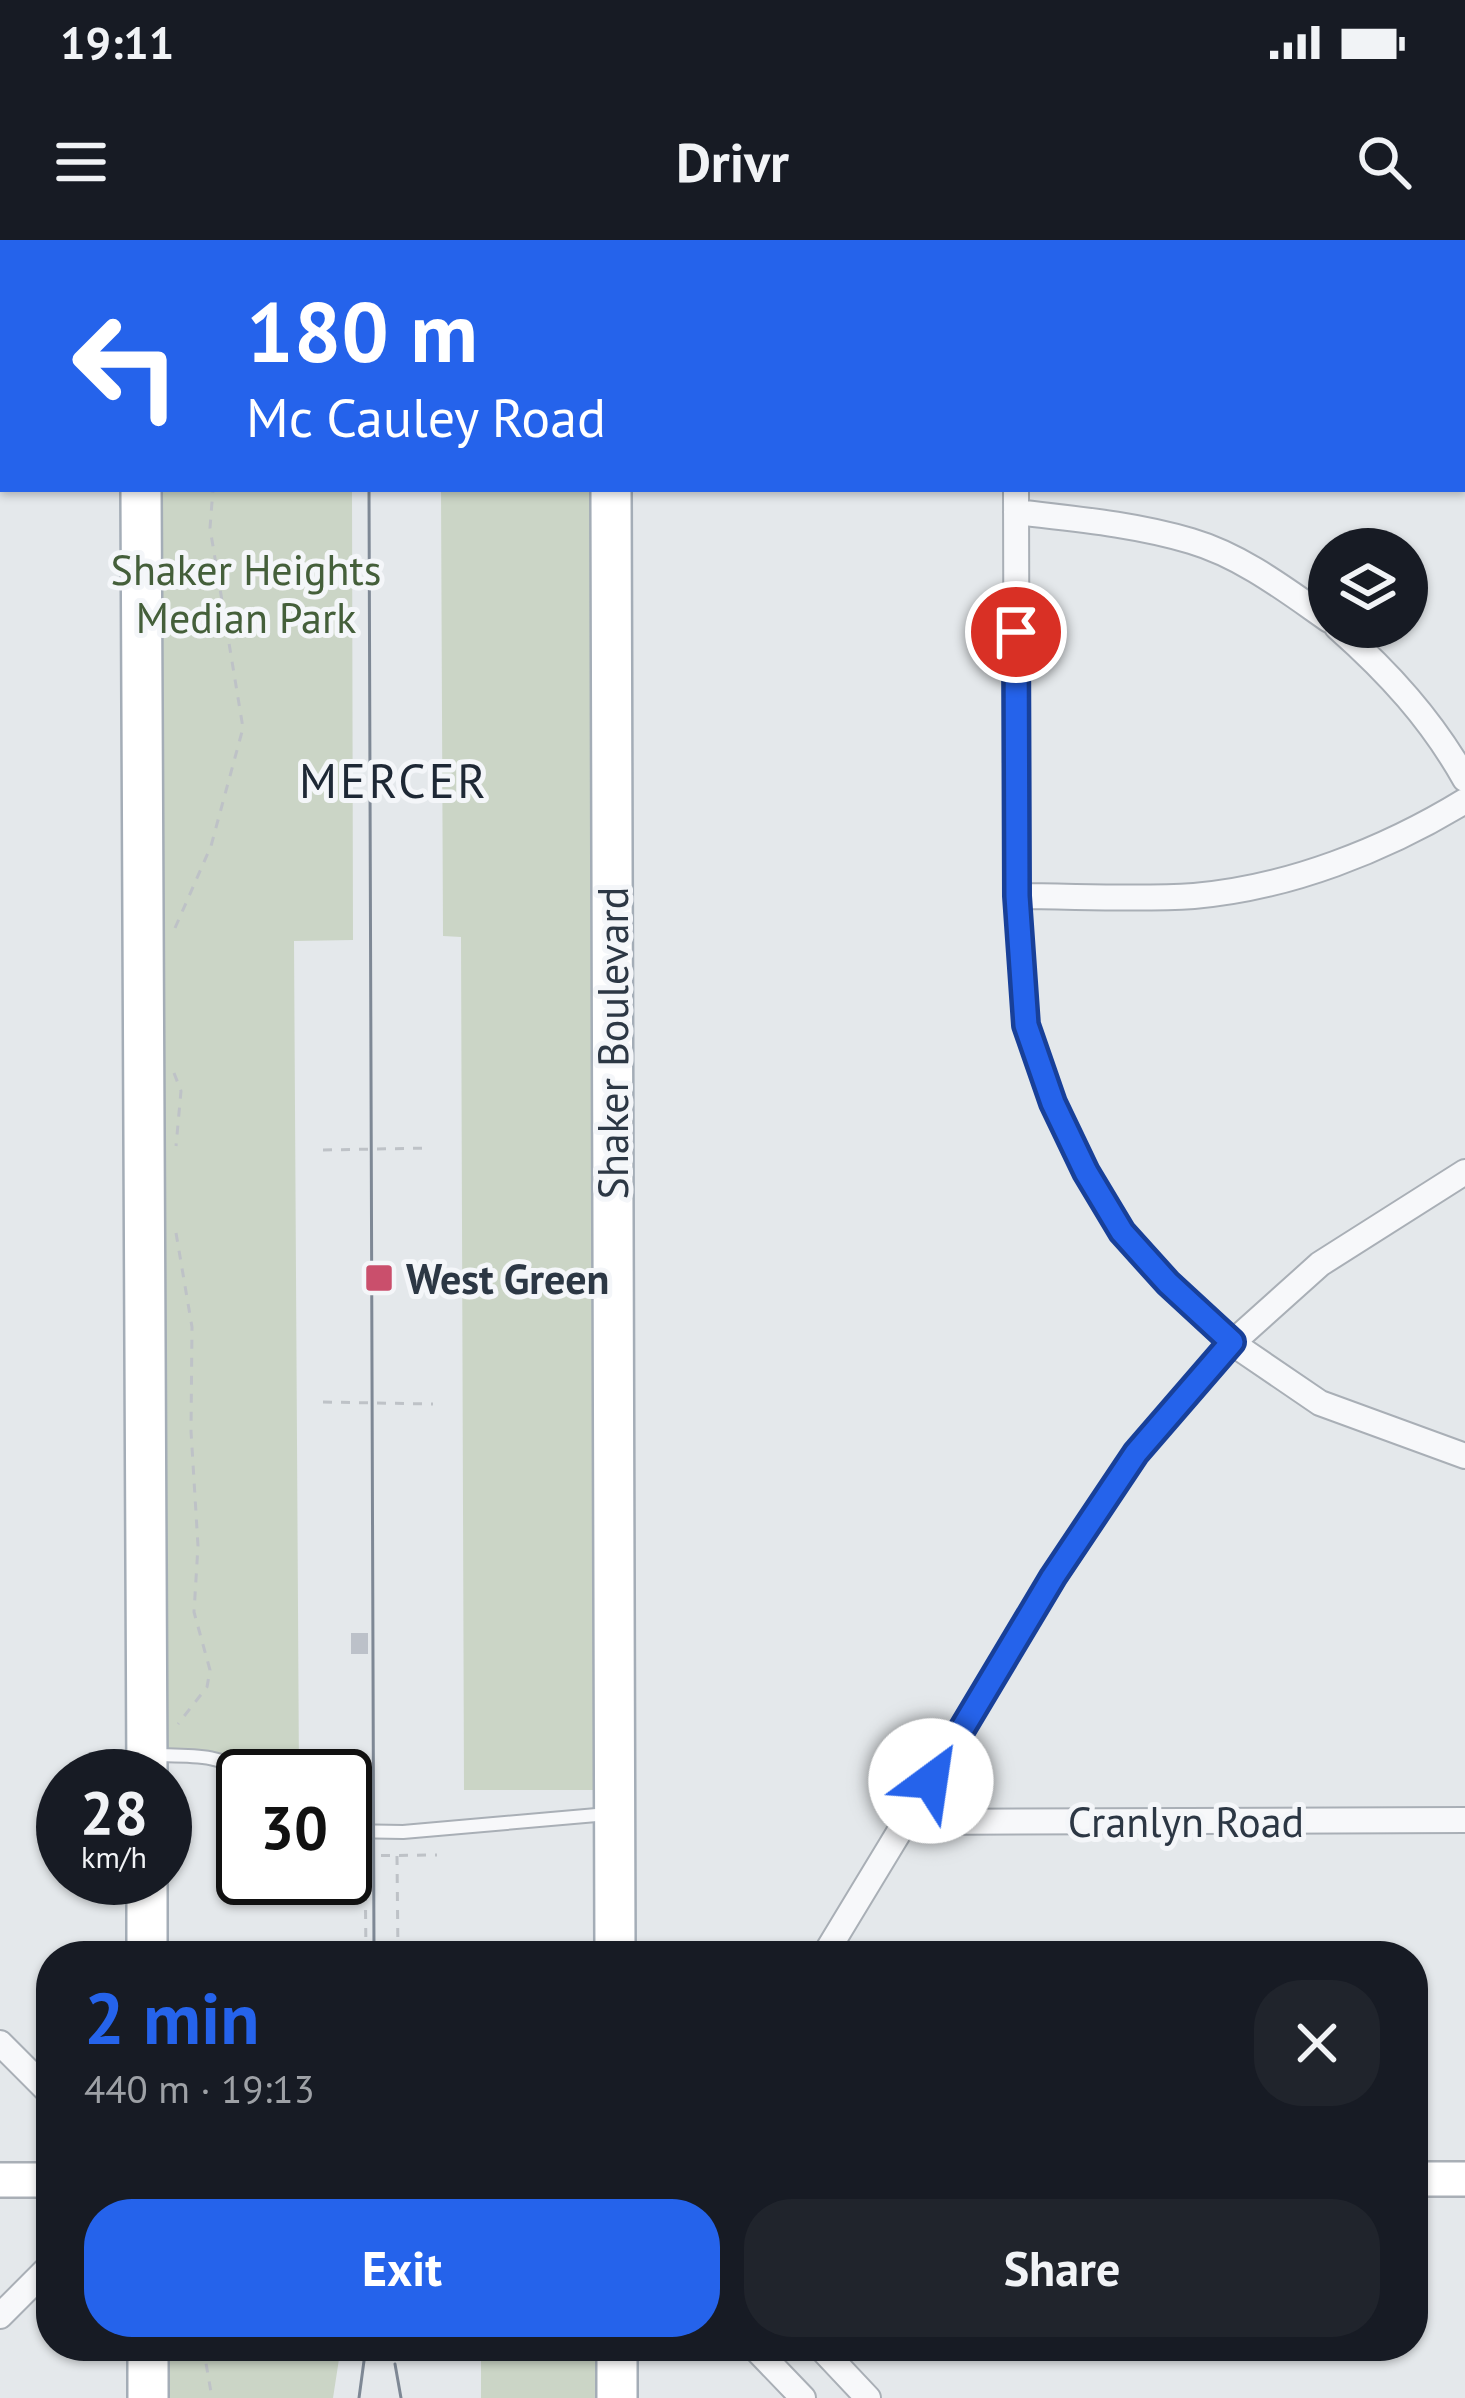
<!DOCTYPE html>
<html lang="en">
<head>
<meta charset="utf-8">
<style>
	body { margin:0; font-family:"PT Sans",sans-serif; background:#20242c; color:#f1f3f6; height:100vh; display:flex; flex-direction:column; font-size:45px; white-space:nowrap }
	* { box-sizing:border-box; margin:0 }
	p { font-size:39px; color:#9ea1a6 }
	.icon { flex:none; width:66px; height:66px; fill:none; stroke:currentColor; stroke-width:2; stroke-linecap:round; stroke-linejoin:round }
	.map { position:relative; flex:1; overflow:hidden }
	.details { position:absolute; left:36px; top:1701px; width:1392px; height:420px; display:flex; flex-direction:column; background:#171b24; border-radius:48px; box-shadow:0 3px 9px #0004 }
	.details>* { flex:none }
	.top-card { position:absolute; left:0px; top:0px; width:1467px; height:252px; box-shadow:0 3px 9px #0004; background:#2563eb; color:#fff; overflow:hidden }
	.controls { position:absolute; left:1308px; top:288px; display:grid; gap:24px }
	.controls a { display:grid; place-items:center; width:120px; height:120px; border-radius:50%; background:#171b24; box-shadow:0 3px 9px #0004; font-size:60px }
	.speed { position:absolute; left:36px; top:1509px; display:flex; gap:24px; font-size:60px; font-weight:700; text-align:center }
	.speed>* { display:grid; place-content:center; width:156px; height:156px; border-radius:50%; background:#171b24; box-shadow:0 3px 9px #0004; line-height:1 }
	.speed small { font-size:30px; font-weight:400 }
	.speed .limit { border:6px solid #111; border-radius:18px; background:#fff; color:#111 }
	.pin { position:absolute; display:grid; place-items:center; width:102px; height:102px; color:#fff; margin:-51px; border:6px solid #fff; border-radius:50%; box-shadow:0 3px 12px #0007 }
	.me { position:absolute; width:132px; margin:-66px; rotate:31deg; stroke-linejoin:round; filter:drop-shadow(0 0 9px #0008) }
	.turn { display:flex; align-items:center; gap:42px; height:252px; padding:0 48px; font-size:54px }
	.turn .icon { width:156px; height:156px; stroke-width:2.5 }
	.turn b { display:block; font-size:84px; line-height:102px }
	.round { display:grid; place-items:center; flex:none; width:126px; height:126px; border-radius:48px; background:#20242c }
	.headline { display:flex; align-items:center; justify-content:space-between; height:204px; padding:0 48px }
	h1 { font-size:72px; font-weight:600; line-height:90px; color:#2563eb }
	.button { display:flex; gap:24px; margin-top:auto; padding:24px 48px }
	.button a { flex:1; height:138px; border-radius:48px; background:#2563eb; color:#fff; font-size:48px; font-weight:600; line-height:138px; text-align:center }
	.button a+a { background:#20242c; color:#f1f3f6 }
	.status { display:flex; justify-content:space-between; align-items:center; height:84px; padding:0 60px; background:#171b24; direction:ltr }
	.status svg { height:33px; fill:currentColor }
	header { display:flex; justify-content:space-between; align-items:center; height:156px; padding:0 48px; background:#171b24; font-size:54px; font-weight:600 }
	.map>svg:first-child { display:block }
</style>
</head>
<body>
<div class="status"><b>19:11</b><svg viewBox="0 0 49 12"><path d="M0 12V9h3v3zM5 12V6h3v6zM10 12V3h3v9zM15 12V0h3v12zM26 1h20v11H26zM47 4h2v5h-2z"/></svg></div>
<header><svg class="icon" aria-label="menu" viewBox="0 0 24 24"><path d="M4 6h16M4 12h16M4 18h16"/></svg>Drivr<svg class="icon" aria-label="search" viewBox="0 0 24 24"><circle cx="10" cy="10" r="6"/><path d="M15 15l6 6"/></svg></header>
<div class="map">
<svg width="1465" height="2158" viewBox="0 0 1465 2158">
	<rect width="100%" height="100%" fill="#e4e8eb"/>
	<path fill="#cbd5c6" d="M141,0H351V3H141Z
		M142,249H352L353,700L294,701L299,1536H250L234,1525L146,1514Z
		M441,249H597L603,1550H464L461,697L443,696Z
		M148,2106H341L333,2158H148Z
		M481,2106H617V2158H481Z"/>
	<path fill="#bcc1c9" d="M351,1393H368V1414H351Z"/>
	<g fill="none" stroke-linecap="round" stroke-linejoin="round">
		<g stroke="#a9afb6" stroke-width="16">
			<path id="service" d="M154,1515C188,1516 223,1513 250,1536
				M345,1591L403,1592L608,1574"/>
		</g>
		<g stroke="#a9afb6" stroke-width="28">
			<path id="minor" d="M1322,0L1327,3
				M1033,3L1034,0
				M1464,72L1465,73
				M1016,249L1017,656L1026,785L1053,863L1086,932L1122,992L1168,1043L1232,1103L1320,1163L1465,1216
				M1016,272C1075,279 1134,284 1191,301C1242,316 1286,350 1329,380
				M1337,387C1389,433 1431,479 1465,539
				M1017,656C1075,656 1136,660 1194,656C1288,648 1385,610 1465,561
				M907,1582L1465,1580
				M824,1716L1053,1338L1136,1213L1232,1103L1320,1024L1465,932
				M0,1803L51,1854
				M0,2076L51,2025
				M753,2106L803,2158
				M819,2106L868,2158"/>
		</g>
		<g stroke="#a9afb6" stroke-width="38">
			<path id="secondary" d="M1413,1939H1465
				M0,1940H51"/>
		</g>
		<g stroke="#a4adb7" stroke-width="44">
			<path id="primary" d="M141,0V3
				M610,0V3
				M141,249L147,1536
				M611,249L615,1716
				M147,1638V1716
				M148,2106V2158
				M617,2106V2158"/>
		</g>
		<path stroke="#bec2c7" stroke-width="3" stroke-dasharray="9 9" stroke-linecap="butt" d="M261,0V3
			M175,688L211,606L243,488L210,288L213,249
			M174,833L181,851L176,906
			M323,910L431,908
			M176,993L192,1087L191,1191L198,1306L194,1372L210,1430L207,1447L178,1484
			M323,1162L433,1164
			M171,1552V1621
			M345,1616L437,1615
			M365,1616L366,1716
			M397,1616L398,1716
			M203,2106L212,2158"/>
		<use href="#service" stroke="#f7f8fa" stroke-width="12"/>
		<use href="#minor" stroke="#f7f8fa" stroke-width="24"/>
		<use href="#secondary" stroke="#fff" stroke-width="33"/>
		<use href="#primary" stroke="#fff" stroke-width="39"/>
		<path stroke="#7e8895" stroke-width="3" d="M367,0V3
			M369,249L374,1716
			M395,2124L401,2158
			M359,2158L366,2106"/>
	</g>
	<g fill="none" stroke-linecap="round" stroke-linejoin="round">
		<g stroke="#184099" stroke-width="30">
			<path id="route" d="M931,1541L1053,1337L1136,1213L1232,1102L1168,1043L1122,992L1086,932L1053,863L1026,785L1017,656L1016,392"/>
		</g>
		<use href="#route" stroke="#2563eb" stroke-width="21"/>
	</g>
	<rect fill="#ca4f6c" stroke="#f4f6f9" stroke-width="4.5" x="364" y="1023" width="30" height="30" rx="6"/>
	<g text-anchor="middle" dominant-baseline="central" stroke-width="10" stroke-linejoin="round" paint-order="stroke">
		<g font-size="42" fill="#445f3a" stroke="#f4f6f9">
			<text x="246" y="329">Shaker Heights<tspan x="246" dy="48">Median Park</tspan></text>
		</g>
		<g font-size="42" fill="#2c3744" stroke="#f4f6f9">
			<text transform="translate(612 803) rotate(-90)">Shaker Boulevard</text>
			<text x="1186" y="1581">Cranlyn Road</text>
		</g>
		<g font-size="42" font-weight="bold" fill="#2c3744" stroke="#f4f6f9" text-anchor="start">
			<text x="406" y="1038">West Green</text>
		</g>
		<g font-size="48" letter-spacing="3" fill="#1e2835" stroke="#f4f6f9">
			<text x="394" y="540">MERCER</text>
		</g>
	</g>
</svg>
<div class="controls">
<a><svg class="icon" aria-label="layers" viewBox="0 0 24 24"><path d="M12 4l9 5-9 5-9-5zM3 14l9 5 9-5"/></svg></a>
</div>
<div class="speed"><div>28<small>km/h</small></div><div class="limit">30</div></div>
<div class="pin" style="left:1016px;top:392px;background:#d93025"><svg class="icon" aria-label="arrive" viewBox="0 0 24 24"><path d="M6 21V4h12l-3 4 3 4H6"/></svg></div>
<svg class="me" style="left:931px;top:1541px" viewBox="-20 -20 40 40"><circle r="19" fill="#fff"/><path d="M0-13L10 11 0 6-10 11z" fill="#2563eb"/></svg>
<div class="top-card">
<div class="turn"><svg class="icon" aria-label="left" viewBox="0 0 24 24"><path d="M17 20v-9H6M10 6l-5 5 5 5"/></svg><div><b>180 m</b>Mc Cauley Road</div></div>
</div>
<section class="details">
<div class="headline"><div><h1>2 min</h1><p>440 m · 19:13</p></div><a class="round"><svg class="icon" aria-label="close" viewBox="0 0 24 24"><path d="M6 6l12 12M18 6L6 18"/></svg></a></div>
<div class="button"><a>Exit</a><a>Share</a></div>
</section>
</div>
</body>
</html>
